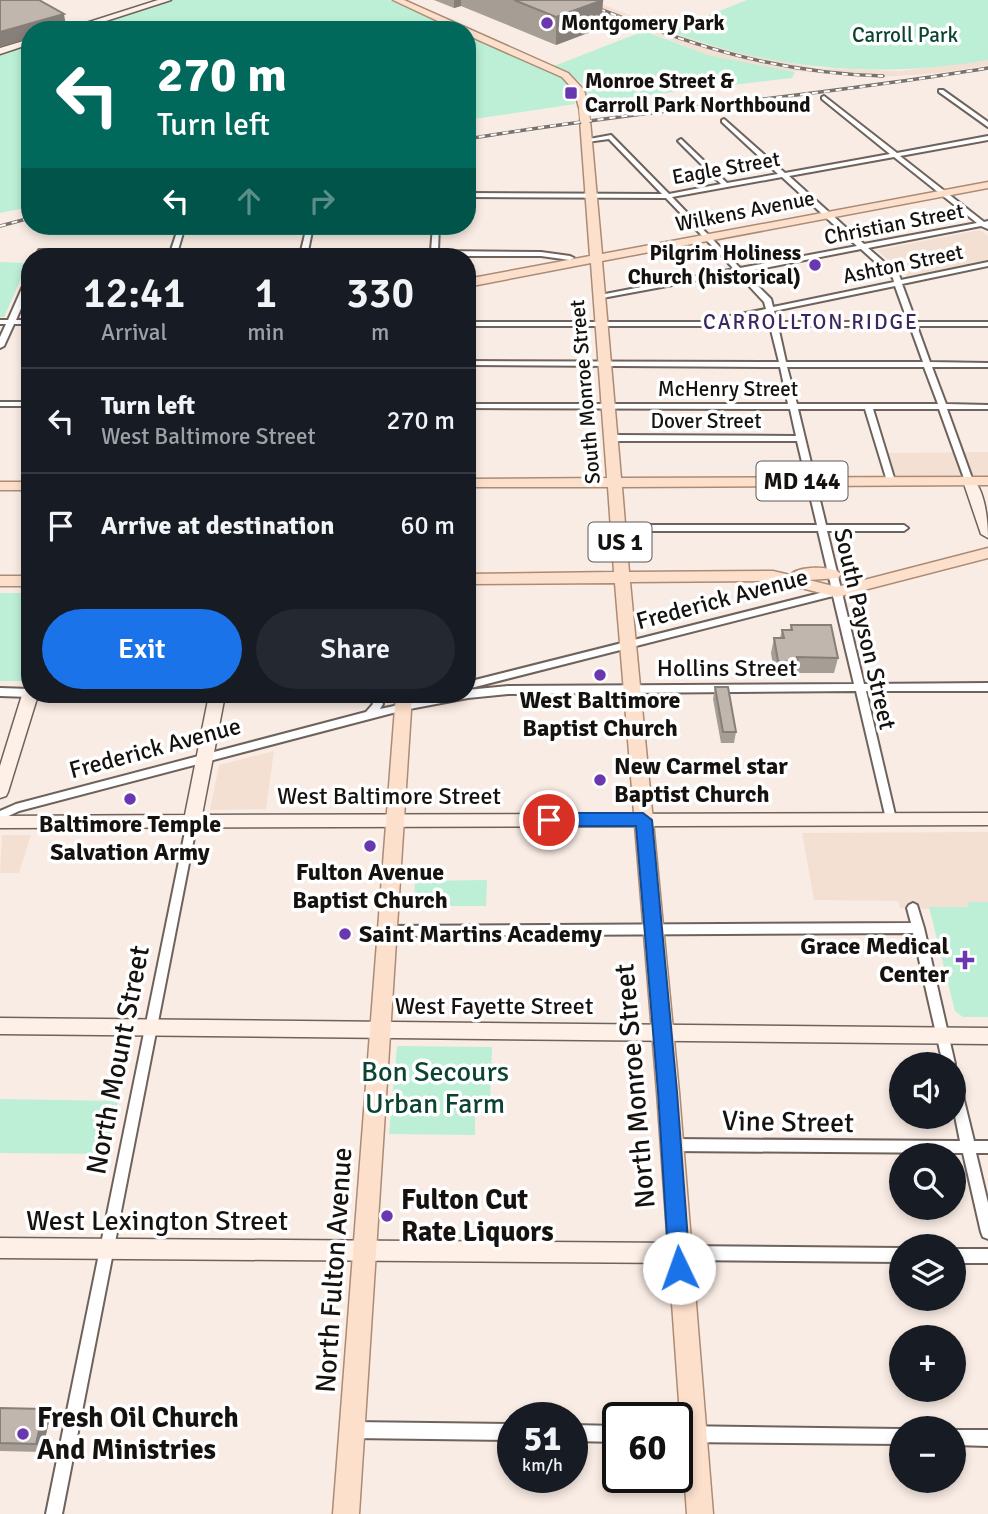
<!DOCTYPE html>
<html lang="en">
<head>
<meta charset="utf-8">
<style>
	body { margin:0; font-family:Signika,sans-serif; background:#242831; color:#f1f3f6; height:100vh; display:flex; flex-direction:column; font-size:26px; white-space:nowrap }
	* { box-sizing:border-box; margin:0 }
	p { font-size:23px; color:#9ea1a6 }
	.icon { flex:none; width:38px; height:38px; fill:none; stroke:currentColor; stroke-width:2; stroke-linecap:round; stroke-linejoin:round }
	.map { position:relative; flex:1; overflow:hidden }
	.sheet { position:absolute; left:21px; top:248px; width:455px; height:455px; display:flex; flex-direction:column; background:#171b24; border-radius:28px; box-shadow:0 4px 10px #0003 }
	.sheet>* { flex:none }
	.banner { position:absolute; left:21px; top:21px; width:455px; height:214px; border-radius:28px; box-shadow:0 4px 10px #0003; background:#00695c; color:#fff; overflow:hidden }
	.fabs { position:absolute; left:889px; top:1052px; display:grid; gap:14px }
	.fabs a { display:grid; place-items:center; width:77px; height:77px; border-radius:50%; background:#171b24; box-shadow:0 4px 10px #0003; font-size:35px }
	.speed { position:absolute; left:497px; top:1402px; display:flex; gap:14px; font-size:35px; font-weight:700; text-align:center }
	.speed>* { display:grid; place-content:center; width:91px; height:91px; border-radius:50%; background:#171b24; box-shadow:0 4px 10px #0003; line-height:1 }
	.speed small { font-size:18px; font-weight:400 }
	.speed .limit { border:4px solid #111; border-radius:10px; background:#fff; color:#111 }
	.pin { position:absolute; display:grid; place-items:center; width:60px; height:60px; color:#fff; margin:-30px; border:4px solid #fff; border-radius:50%; box-shadow:0 2px 7px #0007 }
	.me { position:absolute; width:77px; margin:-38px; rotate:357deg; stroke-linejoin:round; filter:drop-shadow(0 0 5px #0008) }
	.turn { display:flex; align-items:center; gap:24px; height:147px; padding:0 21px; font-size:32px }
	.turn .icon { width:91px; height:91px; stroke-width:2.5 }
	.turn b { display:block; font-size:49px; line-height:60px }
	.lanes { display:flex; align-items:center; height:66px; padding:0 21px; background:#0003; justify-content:center; gap:35px; direction:ltr }
	.lanes .off { opacity:.35 }
	.eta { display:flex; justify-content:space-evenly; align-items:center; height:119px; text-align:center }
	.eta b { font-size:42px; font-weight:600; line-height:49px }
	.button { display:flex; gap:14px; margin-top:auto; padding:14px 21px }
	.button a { flex:1; height:80px; border-radius:42px; background:#1a73e8; color:#fff; font-size:28px; font-weight:600; line-height:80px; text-align:center }
	.button a+a { background:#242831; color:#f1f3f6 }
	ul { padding:0; list-style:none }
	li { display:flex; align-items:center; gap:21px; height:105px; padding:0 21px; border-top:2px solid #363941 }
	li div { flex:1 }
	li b { display:block; font-size:26px }
	li em { font-style:normal }
	.map>svg:first-child { display:block }
</style>
</head>
<body>
<div class="map">
<svg width="988" height="1514" viewBox="0 0 988 1514">
	<rect width="100%" height="100%" fill="#f9ece4"/>
	<path fill="#f4e0d3" d="M568,0H591L707,45L816,68L900,71L988,60V65L940,73L881,77L778,70L708,55Z
		M980,230L988,236V261L907,277L877,250Z
		M988,452V476L892,477L886,453Z
		M274,751L266,809L210,810L219,765Z
		M988,832V1017H963L955,1011L930,909L900,908L898,901L814,900L802,833Z
		M2,835H31L19,873H0Z"/>
	<path fill="#bcefd6" d="M174,0H389L457,30H76Z
		M747,0H988V60C879,79 773,70 669,31Z
		M644,31L708,55L795,72L792,78L591,102L582,83L554,66Z
		M467,34L562,78L574,93L575,104L467,120Z
		M30,44V207L0,213V53Z
		M0,262L28,263L4,317H0Z
		M0,593H30V664L24,681H0Z
		M487,880L486,906H414L415,881Z
		M967,902H988V1017H963L955,1011L929,907H968Z
		M397,1046L492,1047L490,1101H475V1135L389,1134Z
		M0,1099L118,1101L107,1154L0,1153Z"/>
	<g fill="none" stroke-linecap="round" stroke-linejoin="round">
		<g stroke="#6e635c" stroke-width="4">
			<path id="street" d="M939,90H943L988,122V127L939,92Z
				M824,96L897,153L988,136V140L900,156L984,222L988,221V229L981,226L868,248L899,275L901,280L988,262V266L902,284L916,322H988V326H917L930,362L988,363V367H932L946,404L988,405V409H947L973,481L972,483H966L965,481L939,409H873L895,481L891,484L887,481L865,409H798L826,525H904L908,528L904,531H827L864,684L988,683V691H866L896,819L895,822H887L886,819L856,691L508,694L468,698L404,710L19,811L0,820V811L16,804L366,712L373,704L369,695H379L383,704L380,709L446,695H467V690L508,686L854,684L833,596L467,689V682L832,590L818,531H619L615,528L619,525H817L797,441H612L608,438L612,435L796,436L790,409L467,408V404H788L780,367L467,365V361L779,362L770,326H467V322H721L719,320L720,318L766,309L764,302L737,273L597,299L596,297L600,295L734,269L666,198L467,197V193L662,194L609,139L587,142L584,140L611,135L669,194L721,184L678,141L681,139L727,183L778,174L722,122V120L724,119L785,173L890,154L822,99V97ZM894,157L977,223L864,244L789,176ZM782,177L857,246L740,268L672,197ZM861,249L893,278L894,282L773,307L771,299L744,272ZM895,286L908,322H777L774,311ZM767,313L769,322H726ZM778,326H910L923,362H786ZM787,367H924L938,404H797Z
				M179,226H185L178,250L301,251L307,226H313L308,251H431L433,226H439L438,251L541,252L570,256L574,258L570,260L541,256H438L437,257H431V256L307,255L306,257H300V255H176L175,257H169V255L44,254L42,257H35L39,250H171Z
				M27,277H30V288L16,320H30V324H14L4,346L0,348V337L6,324H0V320H8Z
				M0,402H30V406H0Z
				M0,688L30,689V695H34L30,697L0,696Z
				M192,818L196,819L197,822L62,1514H46L187,822L188,819Z
				M913,903L917,905L924,928L955,1064L954,1067V1064H943L913,933L388,936L384,934L382,931L384,928L388,926L911,923L907,908L909,905Z
				M954,1078L958,1080L960,1084L974,1141H988V1153H976L988,1203V1239L983,1237L981,1232L963,1153L672,1151L667,1149L665,1145L667,1141L672,1139L960,1141L954,1111Z
				M679,1246L901,1248V1262L679,1260L674,1258L672,1253L674,1248Z
				M954,1249H988V1263H954Z
				M352,1422L513,1424V1440L352,1438L347,1435L344,1430L347,1425Z
				M572,1425L618,1426V1442L572,1441Z
				M677,1426L901,1429V1444L677,1442Z
				M954,1430H988V1446L954,1445Z"/>
		</g>
		<g stroke="#6e635c" stroke-width="3">
			<path id="secondary" d="M158,0H171L78,30H64Z
				M30,39V44L0,54V48Z
				M969,477C985,484 988,522 988,538L981,534L963,481Z
				M30,690V695H38L8,792L6,796L0,798V766L22,695Z
				M209,695H225L202,815L988,813V825L0,828V816L185,815Z
				M0,1018L988,1028V1044L0,1034Z
				M0,1238L679,1243L686,1246L689,1253L686,1260L679,1263L0,1258Z"/>
		</g>
		<g stroke="#ab8b74" stroke-width="3">
			<path id="primary" d="M393,0H404L568,73L584,90L589,109L580,111L574,90L562,77L467,35V30H457Z
				M585,117L590,120L602,254L988,182V188L602,261L621,478L988,477V485L622,487L629,572L773,571L790,575C798,566 832,565 841,574L838,578L809,580L837,587L988,548V558L837,597L773,581L630,582L679,1092L713,1514H687L657,1092L615,583L467,584V574L614,572L608,487H467V479L607,478L591,263L467,287V279L590,256L580,120Z
				M0,482H30V490H0Z
				M0,576H30V586H0Z
				M396,695H412L359,1514H333Z"/>
		</g>
		<use href="#street" fill="#fff" fill-rule="evenodd"/>
		<use href="#secondary" fill="#fef0e6" fill-rule="evenodd"/>
		<use href="#primary" fill="#fde0cc" fill-rule="evenodd"/>
		<g stroke="#79716c" stroke-width="3.5">
			<path id="rail" d="M577,0C682,42 769,73 883,76
				M467,139C640,110 815,97 988,68
				M0,226L30,218"/>
		</g>
		<use href="#rail" stroke="#fff" stroke-width="2" stroke-dasharray="6" stroke-linecap="butt"/>
		<g stroke="#ab8b74" stroke-width="12" stroke-linecap="butt">
			<path id="primary-bridge" d="M584,109L585,120"/>
		</g>
		<use href="#primary-bridge" stroke="#fde0cc" stroke-width="10"/>
	</g>
	<path fill="#a69d95" d="M434,0H603L601,28L556,45L461,6L454,8Z
		M791,625L838,658L834,673H795L794,677H775L771,653L774,638H780L782,630H790Z
		M715,687L736,732L734,743H721L713,699Z
		M0,1408L44,1409L50,1417L42,1452L0,1451Z"/>
	<path fill="#877f79" d="M454,0H461V6L454,8Z
		M603,0L601,28L556,45V17Z
		M64,14L66,26L56,30H30V38L0,47V32Z
		M44,1409L50,1417L42,1452L36,1444Z"/>
	<path fill="#c1b6ad" stroke="#877f79" stroke-width="2" d="M0,0H39L64,14L0,32Z
		M514,0H603L556,17Z
		M791,625H831L838,658L797,657L798,662L778,661L774,638H784L782,630H792Z
		M715,687H728L736,732H723Z
		M0,1408L44,1409L36,1444L0,1443Z"/>
	<path fill="#1a73e8" stroke="#114b97" stroke-width="2" d="M549,813H643L652,820L677,1092L690,1268L687,1276L679,1279L672,1276L669,1268L658,1092L636,826H549L541,820Z"/>
	<g fill="#6938b0" stroke="#fff" stroke-width="2.5">
		<circle cx="547" cy="23" r="7"/>
		<rect x="564" y="86" width="14" height="14" rx="3.5"/>
		<circle cx="815" cy="265" r="7"/>
		<circle cx="600" cy="675" r="7"/>
		<circle cx="600" cy="780" r="7"/>
		<circle cx="130" cy="799" r="7"/>
		<circle cx="370" cy="846" r="7"/>
		<circle cx="345" cy="934" r="7"/>
		<path d="M961.5 949.5h7v7h7v7h-7v7h-7v-7h-7v-7h7z"/>
		<circle cx="387" cy="1216" r="7"/>
		<circle cx="23" cy="1434" r="7"/>
	</g>
	<g text-anchor="middle" dominant-baseline="central" stroke-width="7" stroke-linejoin="round" paint-order="stroke">
		<g font-size="21" font-weight="bold" fill="#16120f" stroke="#fff" text-anchor="start">
			<text x="561" y="23">Montgomery Park</text>
			<text x="585" y="81">Monroe Street &amp;<tspan x="585" dy="24">Carroll Park Northbound</tspan></text>
			<text x="801" y="253" text-anchor="end">Pilgrim Holiness<tspan x="801" dy="24">Church (historical)</tspan></text>
		</g>
		<g font-size="21" fill="#0b4430" stroke="#fff">
			<text x="905" y="35">Carroll Park</text>
		</g>
		<g font-size="21" fill="#16120f" stroke="#fff">
			<text transform="translate(726 168) rotate(-10)">Eagle Street</text>
			<text transform="translate(745 211) rotate(-11)">Wilkens Avenue</text>
			<text transform="translate(894 224) rotate(-11)">Christian Street</text>
			<text transform="translate(903 264) rotate(-12)">Ashton Street</text>
			<text x="728" y="389">McHenry Street</text>
			<text transform="translate(585 392) rotate(-95)">South Monroe Street</text>
			<text x="706" y="421">Dover Street</text>
		</g>
		<g font-size="21" letter-spacing="2" fill="#3b2660" stroke="#fff">
			<text x="811" y="322">CARROLLTON RIDGE</text>
		</g>
		<g fill="#fff" stroke="#5c5957" stroke-width="2">
			<rect x="756.5" y="461.5" width="91" height="39" rx="5"/>
			<rect x="588.5" y="522.5" width="63" height="39" rx="5"/>
		</g>
		<g font-size="23" font-weight="bold" fill="#16120f">
			<text x="802" y="481">MD 144</text>
			<text x="620" y="542">US 1</text>
		</g>
		<g font-size="24" fill="#16120f" stroke="#fff">
			<text transform="translate(722 599) rotate(-15)">Frederick Avenue</text>
			<text transform="translate(865 629) rotate(77)">South Payson Street</text>
			<text x="727" y="668">Hollins Street</text>
			<text transform="translate(155 748) rotate(-15)">Frederick Avenue</text>
			<text x="389" y="796">West Baltimore Street</text>
			<text x="494" y="1006">West Fayette Street</text>
		</g>
		<g font-size="24" font-weight="bold" fill="#16120f" stroke="#fff">
			<text x="600" y="700">West Baltimore<tspan x="600" dy="28">Baptist Church</tspan></text>
			<text x="614" y="766" text-anchor="start">New Carmel star<tspan x="614" dy="28">Baptist Church</tspan></text>
			<text x="130" y="824">Baltimore Temple<tspan x="130" dy="28">Salvation Army</tspan></text>
			<text x="370" y="872">Fulton Avenue<tspan x="370" dy="28">Baptist Church</tspan></text>
			<text x="359" y="934" text-anchor="start">Saint Martins Academy</text>
			<text x="949" y="946" text-anchor="end">Grace Medical<tspan x="949" dy="28">Center</tspan></text>
		</g>
		<g font-size="28" fill="#16120f" stroke="#fff">
			<text transform="translate(118 1060) rotate(-79)">North Mount Street</text>
			<text transform="translate(635 1086) rotate(-95)">North Monroe Street</text>
			<text transform="translate(788 1122) rotate(1)">Vine Street</text>
			<text x="157" y="1221">West Lexington Street</text>
			<text transform="translate(334 1270) rotate(-86)">North Fulton Avenue</text>
		</g>
		<g font-size="28" fill="#0b4430" stroke="#fff">
			<text x="435" y="1072">Bon Secours<tspan x="435" dy="32">Urban Farm</tspan></text>
		</g>
		<g font-size="28" font-weight="bold" fill="#16120f" stroke="#fff" text-anchor="start">
			<text x="401" y="1200">Fulton Cut<tspan x="401" dy="32">Rate Liquors</tspan></text>
			<text x="37" y="1418">Fresh Oil Church<tspan x="37" dy="32">And Ministries</tspan></text>
		</g>
	</g>
</svg>
<div class="fabs">
<a><svg class="icon" aria-label="sound" viewBox="0 0 24 24"><path d="M4 9h4l5-4v14l-5-4H4zM17 9q2 3 0 6"/></svg></a>
<a><svg class="icon" aria-label="search" viewBox="0 0 24 24"><circle cx="10" cy="10" r="6"/><path d="M15 15l6 6"/></svg></a>
<a><svg class="icon" aria-label="layers" viewBox="0 0 24 24"><path d="M12 4l9 5-9 5-9-5zM3 14l9 5 9-5"/></svg></a>
<a>+</a>
<a>−</a>
</div>
<div class="speed"><div>51<small>km/h</small></div><div class="limit">60</div></div>
<div class="pin" style="left:549px;top:820px;background:#d93025"><svg class="icon" aria-label="arrive" viewBox="0 0 24 24"><path d="M6 21V4h12l-3 4 3 4H6"/></svg></div>
<svg class="me" style="left:679px;top:1268px" viewBox="-20 -20 40 40"><circle r="19" fill="#fff"/><path d="M0-13L10 11 0 6-10 11z" fill="#1a73e8"/></svg>
<div class="banner">
<div class="turn"><svg class="icon" aria-label="left" viewBox="0 0 24 24"><path d="M17 20v-9H6M10 6l-5 5 5 5"/></svg><div><b>270 m</b>Turn left</div></div>
<div class="lanes"><svg class="icon" aria-label="left" viewBox="0 0 24 24"><path d="M17 20v-9H6M10 6l-5 5 5 5"/></svg><svg class="icon off" aria-label="ahead" viewBox="0 0 24 24"><path d="M12 20V5M6 11l6-6 6 6"/></svg><svg class="icon off" aria-label="right" viewBox="0 0 24 24"><path d="M7 20v-9h11M14 6l5 5-5 5"/></svg></div>
</div>
<section class="sheet">
<div class="eta">
<div><b>12:41</b><p>Arrival</p></div>
<div><b>1</b><p>min</p></div>
<div><b>330</b><p>m</p></div>
</div>
<ul>
<li><svg class="icon" aria-label="left" viewBox="0 0 24 24"><path d="M17 20v-9H6M10 6l-5 5 5 5"/></svg><div><b>Turn left</b><p>West Baltimore Street</p></div><em>270 m</em></li>
<li><svg class="icon" aria-label="arrive" viewBox="0 0 24 24"><path d="M6 21V4h12l-3 4 3 4H6"/></svg><div><b>Arrive at destination</b></div><em>60 m</em></li>
</ul>
<div class="button"><a>Exit</a><a>Share</a></div>
</section>
</div>
</body>
</html>
